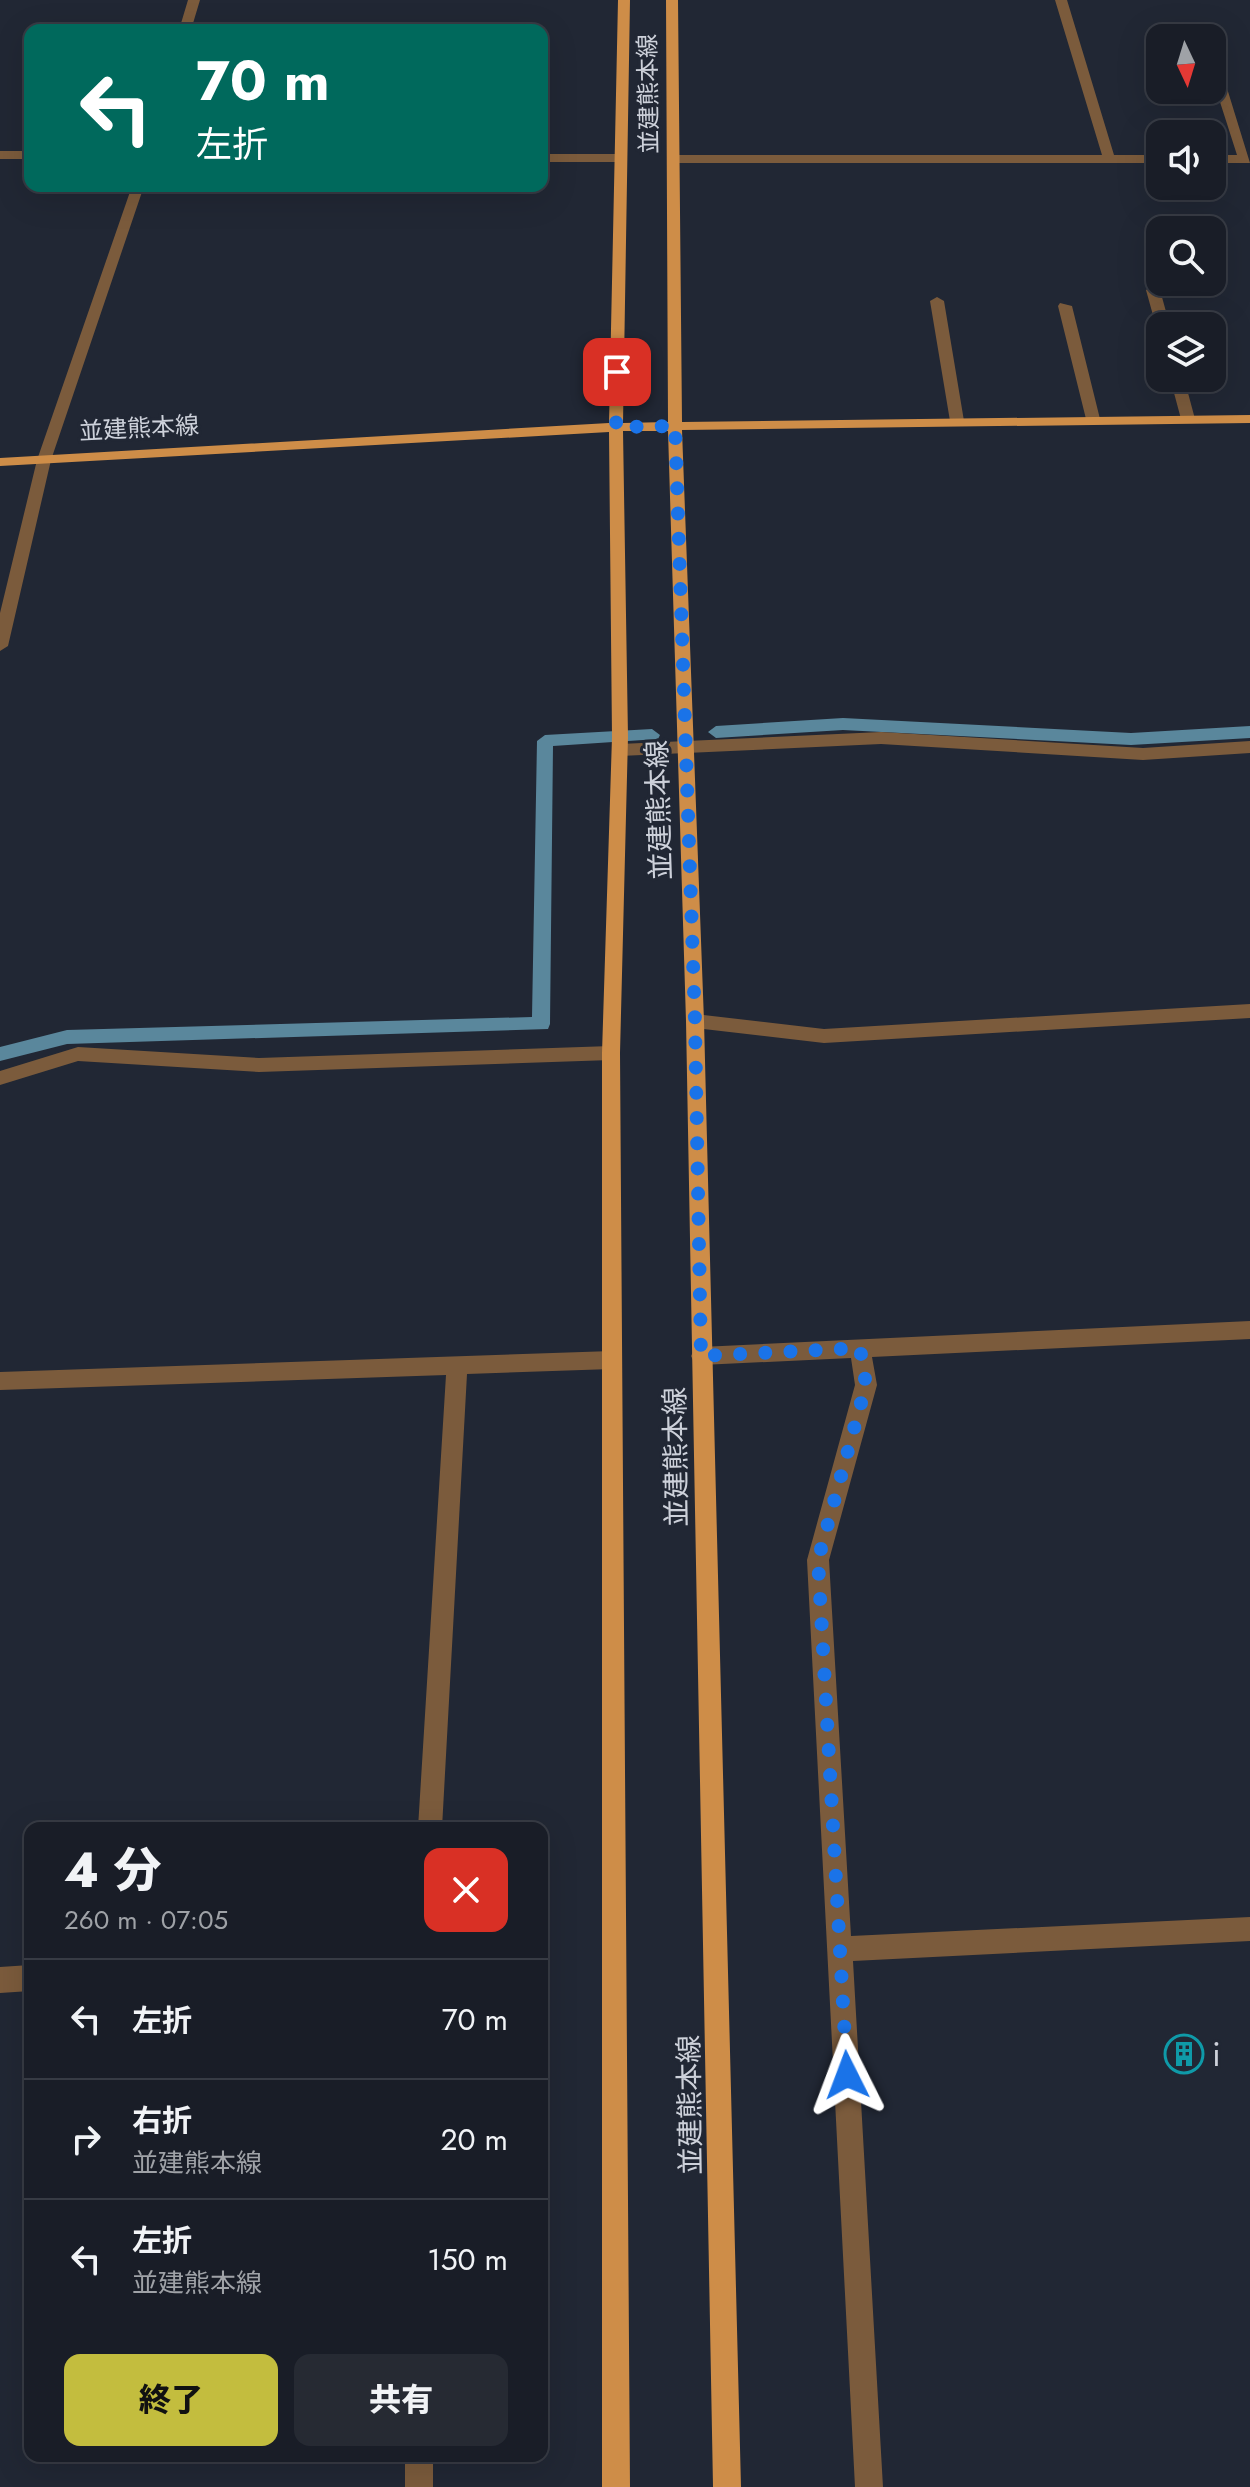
<!DOCTYPE html>
<html lang="ja">
<head>
<meta charset="utf-8">
<style>
	body { margin:0; font-family:Jost,"Noto Sans JP",sans-serif; background:#262a33; color:#f1f3f6; height:100vh; display:flex; flex-direction:column; font-size:30px; white-space:nowrap }
	* { box-sizing:border-box; margin:0 }
	p { font-size:26px; color:#9fa2a7 }
	.icon { flex:none; width:44px; height:44px; fill:none; stroke:currentColor; stroke-width:2; stroke-linecap:round; stroke-linejoin:round }
	.map { position:relative; flex:1; overflow:hidden }
	.drawer { position:absolute; left:24px; top:1822px; width:524px; height:640px; display:flex; flex-direction:column; background:#191d27; border-radius:16px; box-shadow:0 8px 32px #0002,0 0 0 2px #373b44 }
	.drawer>* { flex:none }
	.hud { position:absolute; left:24px; top:24px; width:524px; height:168px; border-radius:16px; box-shadow:0 8px 32px #0002,0 0 0 2px #373b44; background:#00695c; color:#fff; overflow:hidden }
	.needle { width:52px; rotate:176deg }
	.controls { position:absolute; left:1146px; top:24px; display:grid; gap:16px }
	.controls a { display:grid; place-items:center; width:80px; height:80px; border-radius:16px; background:#191d27; box-shadow:0 8px 32px #0002,0 0 0 2px #373b44; font-size:40px }
	.pin { position:absolute; display:grid; place-items:center; width:68px; height:68px; color:#fff; margin:-34px; border-radius:16px; box-shadow:0 4px 12px #0006 }
	.me { position:absolute; width:88px; margin:-44px; rotate:357deg; stroke-linejoin:round; filter:drop-shadow(0 0 6px #0008) }
	.turn { display:flex; align-items:center; gap:28px; height:168px; padding:0 40px; font-size:36px }
	.turn .icon { width:104px; height:104px; stroke-width:2.5 }
	.turn b { display:block; font-size:56px; line-height:68px }
	.round { display:grid; place-items:center; flex:none; width:84px; height:84px; border-radius:16px; background:#262a33 }
	.head { display:flex; align-items:center; justify-content:space-between; height:136px; padding:0 40px }
	h1 { font-size:48px; font-weight:800; line-height:60px }
	.button { display:flex; gap:16px; margin-top:auto; padding:16px 40px }
	.button a { flex:1; height:92px; border-radius:16px; background:#c3bd3e; color:#111; font-size:32px; font-weight:800; line-height:92px; text-align:center }
	.button a+a { background:#262a33; color:#f1f3f6 }
	ul { padding:0; list-style:none }
	li { display:flex; align-items:center; gap:24px; height:120px; padding:0 40px; border-top:2px solid #373b44 }
	li div { flex:1 }
	li b { display:block; font-size:30px }
	li em { font-style:normal }
	.map>svg:first-child { display:block }
</style>
</head>
<body>
<div class="map">
<svg width="1250" height="2487" viewBox="0 0 1250 2487">
	<rect width="100%" height="100%" fill="#212734"/>
	<g fill="none" stroke-linecap="round" stroke-linejoin="round">
		<path fill="#5a879c" fill-rule="evenodd" d="M843,718L1131,733L1250,726V738L1131,745L843,730L716,738L708,732L716,726Z
			M652,729L660,735L658,739L553,746L550,1024L548,1029L67,1044L0,1061V1047L67,1030L532,1017L537,741L545,735Z"/>
		<path fill="#7b5b3c" fill-rule="evenodd" d="M188,0H200L191,30H179Z
			M1055,0H1067L1114,155H1160V163H675L669,159L675,155H1102Z
			M1204,32L1208,33L1211,38H1199L1200,33Z
			M1212,56L1218,59L1250,163H1212V155H1237L1212,77Z
			M0,151H30V159H0Z
			M542,154H621L627,158L621,162H542Z
			M132,186H144L51,460L8,646L0,651V613L37,460Z
			M1153,286L1160,290L1170,326H1160V329L1156,326L1146,290Z
			M937,297L944,301L964,421L957,425L950,421L930,301Z
			M1060,303L1072,306L1100,419L1098,422L1086,419L1058,306Z
			M1170,378H1184L1195,419L1193,422L1181,419Z
			M881,732L1143,748L1250,741V753L1143,760L881,744L620,756L612,750L620,744Z
			M1250,1004V1018L824,1043L695,1028L686,1021L695,1014L824,1029Z
			M611,1046L620,1053L611,1060L259,1072L78,1061L0,1085V1071L78,1047L259,1058Z
			M1250,1321V1339L872,1357L877,1385L829,1560L851,1936L1250,1917V1941L853,1961L883,2487H855L807,1560L855,1385L851,1358L701,1365L694,1362L691,1356L694,1350L701,1347Z
			M612,1351L619,1354L622,1360L619,1366L612,1369L467,1374L442,1828H418L446,1375L0,1390V1372Z
			M30,1965V1991L0,1993V1967Z
			M405,2456H433V2487H405Z"/>
		<path fill="#ce8d48" fill-rule="evenodd" d="M618,0H630L623,423L668,422L666,0H678L682,422L1250,415V423L682,430L704,1021L741,2487H713L686,1021L668,431H623L628,737L620,1053L630,2487H602V1053L612,737L609,432L0,466V458L609,423Z"/>
	</g>
	<g fill="none" stroke-linecap="round" stroke-linejoin="round">
		<path stroke="#1a73e8" stroke-width="14" stroke-dasharray="0 25.2" d="M617,372L616,427L675,426L695,1021L701,1356L860,1348L866,1385L818,1560L847,2075"/>
	</g>
	<defs>
		<g id="building-ring" transform="scale(2)"><circle r="9.5" fill="#212734" stroke="#0f9aa8" stroke-width="1.5"/><path d="M-4-6H4V6H1V3H-1V6H-4ZM-2.5-4.3h1.7v1.8h-1.7ZM.8-4.3h1.7v1.8H.8ZM-2.5-1h1.7V.8h-1.7ZM.8-1h1.7V.8H.8Z" fill="#0f9aa8"/></g>
	</defs>
	<g fill-rule="evenodd">
		<use href="#building-ring" x="1184" y="2054"/>
	</g>
	<g text-anchor="middle" dominant-baseline="central" stroke-width="6" stroke-linejoin="round" paint-order="stroke">
		<g font-size="24" fill="#cdd1da" stroke="#212734">
			<text transform="translate(648 94) rotate(-91)">並建熊本線</text>
			<text transform="translate(139 428) rotate(-3)">並建熊本線</text>
		</g>
		<g font-size="28" fill="#cdd1da" stroke="#212734">
			<text transform="translate(659 810) rotate(-92)">並建熊本線</text>
			<text transform="translate(676 1457) rotate(-91)">並建熊本線</text>
			<text transform="translate(690 2105) rotate(-91)">並建熊本線</text>
		</g>
		<g font-size="34" fill="#cdd1da" stroke="#212734" text-anchor="start">
			<text x="1212" y="2054">i</text>
		</g>
	</g>
</svg>
<div class="controls">
<a><svg class="needle" viewBox="-14 -14 28 28"><path d="M0-13l5 13h-10z" fill="#e53935"/><path d="M0 13l5-13h-10z" fill="#9fa2a7"/></svg></a>
<a><svg class="icon" aria-label="sound" viewBox="0 0 24 24"><path d="M4 9h4l5-4v14l-5-4H4zM17 9q2 3 0 6"/></svg></a>
<a><svg class="icon" aria-label="search" viewBox="0 0 24 24"><circle cx="10" cy="10" r="6"/><path d="M15 15l6 6"/></svg></a>
<a><svg class="icon" aria-label="layers" viewBox="0 0 24 24"><path d="M12 4l9 5-9 5-9-5zM3 14l9 5 9-5"/></svg></a>
</div>
<div class="pin" style="left:617px;top:372px;background:#d93025"><svg class="icon" aria-label="arrive" viewBox="0 0 24 24"><path d="M6 21V4h12l-3 4 3 4H6"/></svg></div>
<svg class="me" style="left:847px;top:2075px" viewBox="-20 -20 40 40"><path d="M0-17L14 15 0 8-14 15z" fill="#1a73e8" stroke="#fff" stroke-width="4"/></svg>
<div class="hud">
<div class="turn"><svg class="icon" aria-label="left" viewBox="0 0 24 24"><path d="M17 20v-9H6M10 6l-5 5 5 5"/></svg><div><b>70 m</b>左折</div></div>
</div>
<section class="drawer">
<div class="head"><div><h1>4 分</h1><p>260 m · 07:05</p></div><a class="round" style="background:#d93025;color:#fff"><svg class="icon" aria-label="close" viewBox="0 0 24 24"><path d="M6 6l12 12M18 6L6 18"/></svg></a></div>
<ul>
<li><svg class="icon" aria-label="left" viewBox="0 0 24 24"><path d="M17 20v-9H6M10 6l-5 5 5 5"/></svg><div><b>左折</b></div><em>70 m</em></li>
<li><svg class="icon" aria-label="right" viewBox="0 0 24 24"><path d="M7 20v-9h11M14 6l5 5-5 5"/></svg><div><b>右折</b><p>並建熊本線</p></div><em>20 m</em></li>
<li><svg class="icon" aria-label="left" viewBox="0 0 24 24"><path d="M17 20v-9H6M10 6l-5 5 5 5"/></svg><div><b>左折</b><p>並建熊本線</p></div><em>150 m</em></li>
</ul>
<div class="button"><a>終了</a><a>共有</a></div>
</section>
</div>
</body>
</html>
